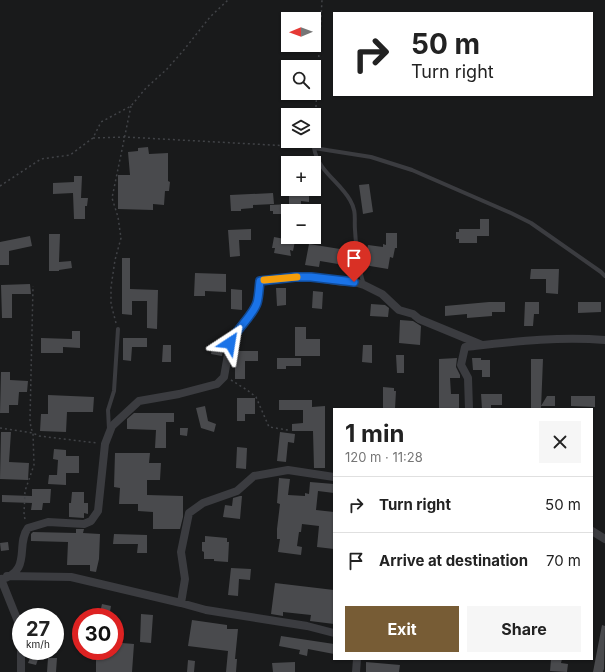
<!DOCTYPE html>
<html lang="en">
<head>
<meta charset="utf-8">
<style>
	body { margin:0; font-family:Inter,sans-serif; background:#f6f6f6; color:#222; height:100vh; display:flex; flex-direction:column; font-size:15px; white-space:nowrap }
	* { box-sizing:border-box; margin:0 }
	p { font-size:13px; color:#767676 }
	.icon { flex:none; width:22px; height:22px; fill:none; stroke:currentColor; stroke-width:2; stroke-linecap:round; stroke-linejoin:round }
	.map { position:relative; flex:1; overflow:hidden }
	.side { position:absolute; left:333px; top:408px; width:260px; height:252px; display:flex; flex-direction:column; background:#fff; border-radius:0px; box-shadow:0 1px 3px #0004 }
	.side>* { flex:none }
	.banner { position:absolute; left:333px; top:12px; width:260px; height:84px; border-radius:0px; box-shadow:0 1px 3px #0004; background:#fff; color:#222; overflow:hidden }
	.needle { width:26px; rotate:269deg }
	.fabs { position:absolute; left:281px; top:12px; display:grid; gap:8px }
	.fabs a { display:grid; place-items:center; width:40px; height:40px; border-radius:0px; background:#fff; box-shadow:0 1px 3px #0004; font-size:20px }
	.speed { position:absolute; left:12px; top:608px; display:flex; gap:8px; font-size:20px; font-weight:700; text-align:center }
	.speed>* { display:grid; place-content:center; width:52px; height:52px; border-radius:50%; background:#fff; box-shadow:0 1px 3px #0004; line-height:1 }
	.speed small { font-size:10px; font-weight:400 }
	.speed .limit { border:6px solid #d22; background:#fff; color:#111 }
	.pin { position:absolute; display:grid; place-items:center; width:34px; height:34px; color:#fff; margin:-41px -17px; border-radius:50% 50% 50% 0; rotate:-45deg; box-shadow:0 0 4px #0007 }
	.pin .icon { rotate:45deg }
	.me { position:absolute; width:44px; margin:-22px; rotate:33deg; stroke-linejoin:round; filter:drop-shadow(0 0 3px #0008) }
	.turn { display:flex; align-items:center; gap:14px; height:84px; padding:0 12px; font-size:18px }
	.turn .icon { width:52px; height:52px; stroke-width:2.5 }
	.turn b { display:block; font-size:28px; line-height:34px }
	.round { display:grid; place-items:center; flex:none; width:42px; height:42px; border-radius:0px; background:#f6f6f6 }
	.head { display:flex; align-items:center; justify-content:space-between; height:68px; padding:0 12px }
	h1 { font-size:24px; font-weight:700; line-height:30px }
	.action { display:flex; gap:8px; margin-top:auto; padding:8px 12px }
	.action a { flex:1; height:46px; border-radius:0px; background:#775c35; color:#fff; font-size:16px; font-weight:700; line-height:46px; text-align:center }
	.action a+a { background:#f6f6f6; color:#222 }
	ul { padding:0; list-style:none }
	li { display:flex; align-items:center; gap:12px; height:56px; padding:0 12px; border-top:1px solid #e0e0e0 }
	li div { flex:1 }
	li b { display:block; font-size:15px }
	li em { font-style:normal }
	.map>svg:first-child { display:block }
</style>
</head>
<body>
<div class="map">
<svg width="605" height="672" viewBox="0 0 605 672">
	<rect width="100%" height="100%" fill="#191a1b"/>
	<path fill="#494a4d" d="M148,147L149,154L168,153V181L170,182L169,191H165L164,205L153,204V210L118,209V175H130L128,152L138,151V148Z
		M74,176H82L81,198H88L87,206H85V219H74L73,193L53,194V183L74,182Z
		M369,184L373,212L363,214L359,185Z
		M292,189H309V202L301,201V211H288V214H273V211H270V205L289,204V192H292Z
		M273,193L274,204L253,205V208L241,209V211H231L230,195Z
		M480,219H489V236H477V243H459V239H456V232H459V229H480Z
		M251,229V240H239L240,256L230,257L228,230Z
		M386,233H397V248H395L393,258L390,257L388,269L364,265L368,245L383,247V244L386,245Z
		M49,234H60L59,262L71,261L72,268L59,270V271H49Z
		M30,236L32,246L9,251V265H0V242Z
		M274,237L295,241L293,251L290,250L291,256L274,253L275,248H272Z
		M309,244L340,249L338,264L320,261L319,267L305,265Z
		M122,258H130V289L158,290L157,329L147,328V301H132V315L122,314Z
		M531,269H559L558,294L546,293V279H530Z
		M195,273L226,274V292L205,291V296H194Z
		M30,284L31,294H12V318H2L1,285Z
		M276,288H286V305L277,306Z
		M231,289L242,290V310L231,309Z
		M313,291L323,292L322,309L312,308Z
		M489,302H505V312H492V316L467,318V314L445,316V306Z
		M525,302H539V314H534L533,326H524Z
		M578,302H601V312L578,313Z
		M371,304L385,305L389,308L388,317L370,316Z
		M400,320L413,321L421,326L420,345L399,343Z
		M295,327H306V339H320V356H295Z
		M72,331H80V348L63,347V353H41V338L72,339Z
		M123,338H147V347H132L131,361L123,360Z
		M213,344L224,346L222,356L211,354Z
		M163,345H171V362H162Z
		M363,345H372V363L362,362Z
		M235,351H258V361H245V379H235Z
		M396,355H404V373H397Z
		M277,358H301V366H286V369H277Z
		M457,358L456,367L460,375V378H450L451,394H459V409H439V359Z
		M472,358H481V360H490V377H482V370H473Z
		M531,359H543L541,409H531Z
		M1,372H10V380L28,381L27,392H19L18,405H9V413H0Z
		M383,387L394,388V391H396L395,409H383Z
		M481,394H502V405H491V409H482Z
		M48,395L94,397L93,412H67L66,432L40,431L41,414H48Z
		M547,396H555V406H541Z
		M571,396H595V407L571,406Z
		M237,398H255V414H245V421H237Z
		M279,400H312V407L325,406V468H314L313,431H292V424L303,423V410H279Z
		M205,406L208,421L216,424L214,432L201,428L196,408Z
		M134,413H174V422H166V448H155L156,430L127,429V419Z
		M180,428H188L187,436L180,435Z
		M1,432H11L9,462L29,463L28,480L0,479Z
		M280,432L295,434L294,443L288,442L286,462L277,461Z
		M237,447L247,448L246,469L236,468Z
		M54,449L66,450V456H79V473H66V485L48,484L49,475H57L58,460L53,459Z
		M115,453H150L149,463H161L160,480H147V495L183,496V517L180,529H153V512L138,511V504H119L120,488L114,487Z
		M279,478L290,479L288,495L305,496V493L309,494L310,482L334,484V493L318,491L316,510L334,512V549L317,547L319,526L302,524L301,532H299L297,546L302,547L301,555L278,552L280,539H277V529L280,504L277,503Z
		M32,489H51L50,503H43L42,510H31L32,503L2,502V495L32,496Z
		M72,492H84V503H88V514L84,513V518L69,517V503H71Z
		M240,496H242L240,519L223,517L225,505L232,506L233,498Z
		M76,529H84L83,533L100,534L99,559L96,572L90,571V565H67L68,542L31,541V534L33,532L76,533Z
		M114,534L147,535V553H137L138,544H113Z
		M205,536L227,538V542H229L228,562L214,561V559H204V552L202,551V542H205Z
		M8,542L9,550L1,551L0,543Z
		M231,568L251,569L250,580L239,579L238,596L228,595Z
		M275,583L334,590V624L310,621L311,615L283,612V616L271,614Z
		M102,604L111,606L109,617H99Z
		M141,614L153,615L151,643L140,642Z
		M192,620L227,625V629H238L235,659H237L236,672H226L228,651L188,646Z
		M602,625L605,626L604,669L603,672H593Z
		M281,636L334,644V654L308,649L307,656L299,654L300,650L279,646Z
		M122,640V643L134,644L132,672H96V651H115V641Z
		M38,651H41L36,665L28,663L30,658L26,654Z
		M48,658H57L56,672H47Z
		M551,659H562L561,663L568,664L567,672L550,671Z
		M188,660L195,661L194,672H187Z
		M295,662V672H273L272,663Z
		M366,662L400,665L399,672H366Z"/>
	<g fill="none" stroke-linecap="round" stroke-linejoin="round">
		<path stroke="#414347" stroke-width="1.5" stroke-dasharray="2 3" stroke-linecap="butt" d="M93,138L125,137L308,147
			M314,142L322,0
			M0,186L41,159L70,155L93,138L101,122L131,106L146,88L166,70L183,51L210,17L228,0
			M116,323L111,304V287L115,260L121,238L118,217L112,198L131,106
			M231,380L247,390L256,397L269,427L288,430
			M0,428L33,433L39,436L97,443
			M25,519L24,515L25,491L34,465L33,433L31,428L30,420L33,286"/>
		<path stroke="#3b3c40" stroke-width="4" d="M364,285C358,267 356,249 355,230C354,218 357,212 350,200C339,181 318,171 314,148L371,157L412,170L511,213L531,223L601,272L605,276
			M109,429L108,410L114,391L118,329"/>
		<path stroke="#3b3c40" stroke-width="8" d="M469,409L468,378L461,365L465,347C511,342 558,336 605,340
			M592,531L605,539
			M7,576L71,577L181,603L206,610L307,626L334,633
			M1,579L21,629
			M0,580C33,571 15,545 28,528L48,522L84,524L91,521L98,511L105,444L112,426L139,401L179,394L217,384L224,377L230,343L234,334L252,312L257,303L260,281L295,277H311L342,282H354L364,285L382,294L399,310L413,314L419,319L482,345
			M181,603L185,579L181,552L189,513L203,503L237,491L254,476L288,470L334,477
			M21,672V645
			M356,672L357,659"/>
	</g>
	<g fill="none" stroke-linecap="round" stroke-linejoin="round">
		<g stroke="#114b97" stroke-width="10">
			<path id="route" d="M230,343C237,328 252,317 257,303C259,296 259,288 260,281L295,277H311L354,282"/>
		</g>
		<use href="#route" stroke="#1a73e8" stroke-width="7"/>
		<path stroke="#f59e0b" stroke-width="7" d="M264,280L297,277"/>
	</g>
</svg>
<div class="fabs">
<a><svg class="needle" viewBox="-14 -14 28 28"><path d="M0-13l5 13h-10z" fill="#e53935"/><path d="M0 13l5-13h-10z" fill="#767676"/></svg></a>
<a><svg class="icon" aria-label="search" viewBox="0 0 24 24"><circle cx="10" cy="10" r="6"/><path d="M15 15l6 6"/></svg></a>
<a><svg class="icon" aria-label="layers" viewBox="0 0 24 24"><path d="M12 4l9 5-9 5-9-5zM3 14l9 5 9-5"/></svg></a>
<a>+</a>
<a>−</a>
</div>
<div class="speed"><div>27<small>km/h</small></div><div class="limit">30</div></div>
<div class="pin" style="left:354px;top:282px;background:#d93025"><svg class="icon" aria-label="arrive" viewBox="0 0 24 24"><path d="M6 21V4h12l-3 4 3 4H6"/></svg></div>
<svg class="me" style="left:230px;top:343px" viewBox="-20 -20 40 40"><path d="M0-17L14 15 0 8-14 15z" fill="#1a73e8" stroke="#fff" stroke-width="4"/></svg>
<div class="banner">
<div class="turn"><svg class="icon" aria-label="right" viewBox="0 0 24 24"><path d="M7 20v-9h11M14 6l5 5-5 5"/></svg><div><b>50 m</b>Turn right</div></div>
</div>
<section class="side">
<div class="head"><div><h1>1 min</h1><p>120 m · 11:28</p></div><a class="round"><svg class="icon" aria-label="close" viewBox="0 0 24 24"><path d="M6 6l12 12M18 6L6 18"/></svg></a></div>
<ul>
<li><svg class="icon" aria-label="right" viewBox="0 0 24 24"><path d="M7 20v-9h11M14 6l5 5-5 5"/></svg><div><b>Turn right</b></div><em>50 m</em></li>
<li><svg class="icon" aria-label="arrive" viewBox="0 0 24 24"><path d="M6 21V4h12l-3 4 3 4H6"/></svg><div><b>Arrive at destination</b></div><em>70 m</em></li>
</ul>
<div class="action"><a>Exit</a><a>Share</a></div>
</section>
</div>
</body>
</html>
